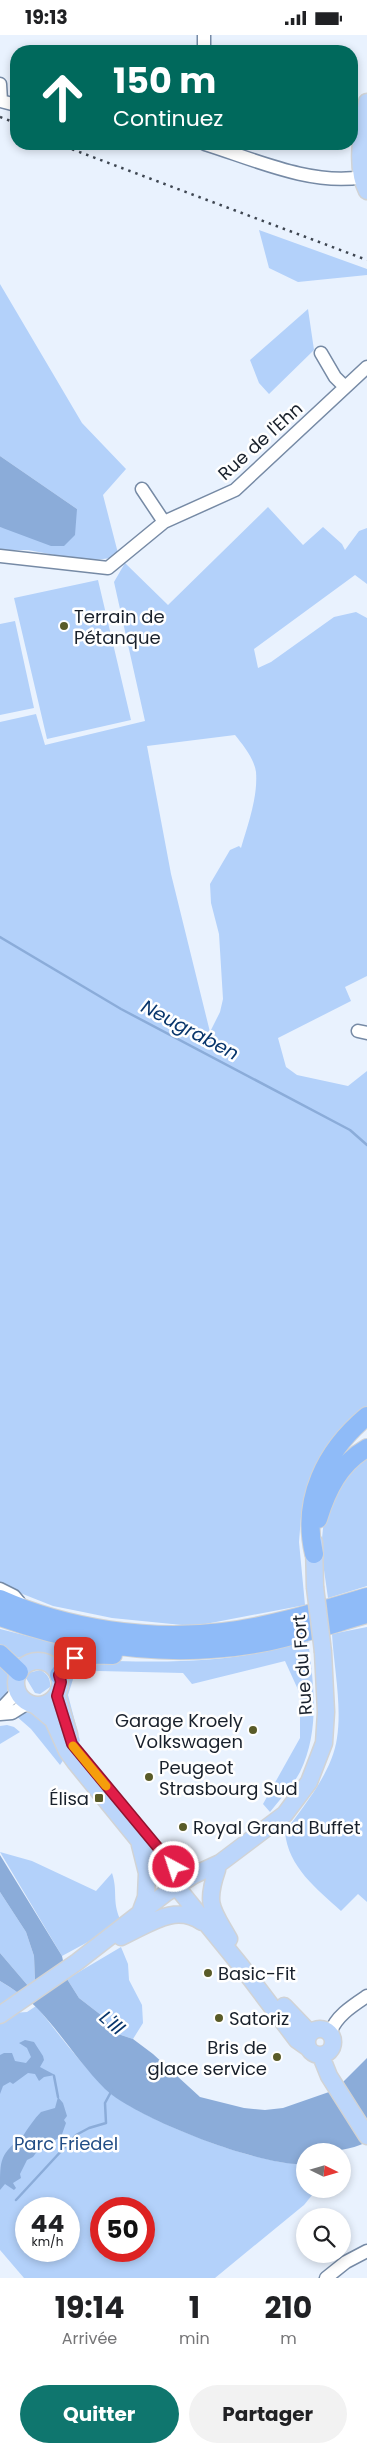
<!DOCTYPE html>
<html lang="fr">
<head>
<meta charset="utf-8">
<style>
	body { margin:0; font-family:Poppins,sans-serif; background:#f2f2f2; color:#202124; height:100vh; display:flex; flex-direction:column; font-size:19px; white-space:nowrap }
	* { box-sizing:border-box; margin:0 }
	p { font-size:16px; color:#757577 }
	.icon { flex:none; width:28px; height:28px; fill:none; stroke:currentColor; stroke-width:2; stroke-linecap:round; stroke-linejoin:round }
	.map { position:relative; height:2243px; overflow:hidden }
	.details { display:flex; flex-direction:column; background:#fff; flex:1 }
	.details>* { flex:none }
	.guide { position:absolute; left:10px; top:10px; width:348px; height:105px; border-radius:20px; box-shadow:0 2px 8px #0003; background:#00695c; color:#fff; overflow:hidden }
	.needle { width:32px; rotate:95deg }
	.buttons { position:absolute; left:296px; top:2108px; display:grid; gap:10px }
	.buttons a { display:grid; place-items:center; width:55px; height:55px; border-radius:50%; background:#fff; box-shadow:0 2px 8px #0003; font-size:25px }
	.speed { position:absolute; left:15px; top:2162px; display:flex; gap:10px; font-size:25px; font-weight:700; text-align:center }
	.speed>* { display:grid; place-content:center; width:65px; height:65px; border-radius:50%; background:#fff; box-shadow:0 2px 8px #0003; line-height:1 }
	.speed small { font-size:12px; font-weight:400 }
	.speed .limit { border:8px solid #d22; background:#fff; color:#111 }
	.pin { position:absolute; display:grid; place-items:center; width:42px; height:42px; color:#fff; margin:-21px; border-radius:10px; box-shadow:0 2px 8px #0006 }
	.me { position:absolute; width:55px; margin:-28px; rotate:320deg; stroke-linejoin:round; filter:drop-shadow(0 0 4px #0008) }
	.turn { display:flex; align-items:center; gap:18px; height:105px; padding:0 20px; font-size:22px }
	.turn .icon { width:65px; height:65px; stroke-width:2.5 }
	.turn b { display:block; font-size:35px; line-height:42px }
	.eta { display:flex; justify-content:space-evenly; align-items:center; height:85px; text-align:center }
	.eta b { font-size:30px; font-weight:700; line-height:35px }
	.button { display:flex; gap:10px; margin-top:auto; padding:10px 20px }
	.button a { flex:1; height:58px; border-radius:30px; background:#0f766e; color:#fff; font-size:20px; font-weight:700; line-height:58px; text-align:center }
	.button a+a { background:#f2f2f2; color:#202124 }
	.status { display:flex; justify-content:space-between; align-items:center; height:35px; padding:0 25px; background:#fff; direction:ltr }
	.status svg { height:14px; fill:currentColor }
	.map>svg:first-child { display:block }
</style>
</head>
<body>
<div class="status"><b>19:13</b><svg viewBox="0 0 49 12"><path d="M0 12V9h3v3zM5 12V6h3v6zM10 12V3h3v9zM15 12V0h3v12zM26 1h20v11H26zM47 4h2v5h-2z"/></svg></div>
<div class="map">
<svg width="367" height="2243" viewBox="0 0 367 2243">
	<rect width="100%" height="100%" fill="#e9f2fe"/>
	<path fill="#b3d1fa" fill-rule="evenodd" d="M259,195L367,234V240L298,247L269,233Z
		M0,249L82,388L126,434L103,460L119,522L87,526L28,515H0V492L6,493L77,474L0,421Z
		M308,274L314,315L269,359L259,348L250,325Z
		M268,472L303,510L323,492L342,509L345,515L359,496L367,493V549L355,540L254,614L258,633L271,627L334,582L356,577L367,583V941L345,952L351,966L278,1003L286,1032L297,1040L348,1051L367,1036V1372L351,1385L307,1455L301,1482L299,1507L305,1570L195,1591L182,1590L112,1583L83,1577L53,1571L0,1550V687L36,679L45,710L145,686L114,547L125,528L168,570ZM235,700C243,710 254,723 256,737C258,762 248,789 241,813L239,811L230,815L210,849L211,868L219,899L223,964L220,977L210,997L171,839L147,711Z
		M98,545L131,685L47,704L14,563Z
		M15,586L34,673L0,680V589Z
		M367,1420V1551L328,1563L321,1514L324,1483L345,1438Z
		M367,1592V1867L358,1859L341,1876C317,1854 288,1832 285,1797C304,1770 332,1738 337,1703C342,1670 334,1633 332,1599Z
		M0,1594L79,1614L61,1631L44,1621L15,1623L0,1612Z
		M308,1606C314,1650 320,1696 300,1737C292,1752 280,1764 270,1777L263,1769L300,1703V1659L285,1626L192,1649L183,1638L99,1636L75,1638L68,1660L80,1706L75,1711C68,1691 51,1658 67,1638C79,1622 98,1625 116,1626C188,1628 238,1626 308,1606Z
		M0,1624C11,1639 12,1654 0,1669Z
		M40,1635C47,1638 51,1644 50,1652L40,1659L35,1658L26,1643L28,1638Z
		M27,1674L41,1677L66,1721L60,1730L31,1694L15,1680Z
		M7,1690L14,1692L20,1697L0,1709V1691Z
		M0,1817L32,1826L96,1856L112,1838C118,1856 112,1866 120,1884L110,1895L62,1921Z
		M0,1857L26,1897L34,1921L35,1947L29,1952L0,1918Z
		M121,1912L128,1929L129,1945L142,1970L143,1988L133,2004L118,1999L101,1980L79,1963L67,1944Z
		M0,1946L19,1958L0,1971Z
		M36,1971C58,1998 80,2028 105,2053C135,2083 262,2132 305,2129V2154H317L304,2170L215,2243H24L0,2215V1988L13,1978L27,1977ZM26,2174H69V2216H26ZM101,2174H144V2216H101Z"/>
	<path fill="#8bacd9" d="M0,421L77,474L75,500L64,511H51L0,492Z
		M0,1820L62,1921L67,1944L79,1963L101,1980L118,1999L133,2004L153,2019L200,2062L244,2073L265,2075L283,2073L329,2057L343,2047L367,2023V2107C346,2117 329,2116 305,2116V2129C262,2132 137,2084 105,2054C80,2029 61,1998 37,1973C26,1962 13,1954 0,1946V1918L29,1952L35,1946L34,1921L26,1897L0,1857Z
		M25,2005L34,2007L43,2021L44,2025L40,2032L55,2040L44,2042L39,2046L35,2039L28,2038L13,2049L10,2047L3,2051L0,2059V2020L4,2018H12L15,2026L26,2028L31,2022L27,2013L19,2008Z
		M58,2062L63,2068L67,2081L64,2085L66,2088L61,2102L55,2105L48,2104L44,2107L43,2115H38L33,2122L27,2125L20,2139L21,2143L13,2148L16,2153L14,2155L5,2149L0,2155C0,2123 0,2120 23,2101C28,2093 34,2084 41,2077L55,2073Z"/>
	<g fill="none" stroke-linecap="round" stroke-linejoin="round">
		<path stroke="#8bacd9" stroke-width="2.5" d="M0,902L121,974L350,1095L367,1110
			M54,2041L58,2062
			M16,2165L76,2100L89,2093L106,2088L105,2068L112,2055"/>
		<g stroke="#768aa5" stroke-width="15">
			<path id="minor" d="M204,16V0
				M0,49L1,66L16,70
				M205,109C253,124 312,151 362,142
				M321,318L335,342L345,352
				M142,454L164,487
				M0,521L108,533L164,487L235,455L367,332
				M358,996L367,998
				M0,1554L14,1561L19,1567
				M0,1675L18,1656
				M0,1679L12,1678L28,1668
				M330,1998C336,1981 352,1971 367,1961
				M326,2243L346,2227L367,2216"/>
		</g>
		<g stroke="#d1d3d5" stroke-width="19">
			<path id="major" d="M367,67C363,94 354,130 367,156
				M314,1507L315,1552
				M16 1648a22 22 0 1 1 44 0a22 22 0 1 1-44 0Z
				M57,1661L69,1699
				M35,1670L53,1685L67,1716L75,1727L241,1931L297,2005L307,2012
				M217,1835C205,1870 212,1874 229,1904
				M139,1881L146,1862L147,1838L140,1810
				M121,1902C148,1890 175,1868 202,1887
				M284,1971L310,1998
				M0,1980L77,1927L166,1858L194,1840L220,1828L285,1779L309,1747L324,1708L326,1677L323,1617
				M307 2007a13 13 0 1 1 26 0a13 13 0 1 1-26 0Z
				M321,2021L329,2041L367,2101"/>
		</g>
		<g stroke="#d1d3d5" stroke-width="20">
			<path id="highway" d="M318,1484C327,1455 340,1428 367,1413
				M314,1519C301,1465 325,1416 367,1381
				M0,1564C67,1594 150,1606 223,1597C272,1591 320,1576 367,1562
				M0,1582C84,1612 172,1624 261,1608C297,1601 332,1589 367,1579
				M0,1619L19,1637
				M59,1640C76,1616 86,1620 113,1620"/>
		</g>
		<use href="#minor" stroke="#fff" stroke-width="12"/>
		<use href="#major" stroke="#bcd6fb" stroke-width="16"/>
		<use href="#highway" stroke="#8fbbf8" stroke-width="18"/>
		<path stroke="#3e4651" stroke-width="2.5" stroke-dasharray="2.5 5" stroke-linecap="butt" d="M0,82L16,88
			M58,109L367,225"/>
		<g stroke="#d1d3d5" stroke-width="19" stroke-linecap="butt">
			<path id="major-bridge" d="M315,1552L323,1617"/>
		</g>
		<use href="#major-bridge" stroke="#bcd6fb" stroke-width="16"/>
	</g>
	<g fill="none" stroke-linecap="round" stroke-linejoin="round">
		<g stroke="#92132f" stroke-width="12">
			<path id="route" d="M75,1623L68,1626L59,1640L61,1647L57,1661L72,1709L174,1832"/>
		</g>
		<use href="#route" stroke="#e11d48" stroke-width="9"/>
		<path stroke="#f59e0b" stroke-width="9" d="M73,1711L106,1751"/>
	</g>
	<g fill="#595b28" stroke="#fff" stroke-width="2">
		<circle cx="64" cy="591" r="5"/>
		<circle cx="253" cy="1695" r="5"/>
		<circle cx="149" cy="1742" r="5"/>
		<rect x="94" y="1758" width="10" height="10" rx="2.5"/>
		<circle cx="183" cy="1792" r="5"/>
		<circle cx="208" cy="1938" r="5"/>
		<circle cx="219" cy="1983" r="5"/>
		<circle cx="277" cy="2022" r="5"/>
	</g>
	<g text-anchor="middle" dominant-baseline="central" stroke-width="5" stroke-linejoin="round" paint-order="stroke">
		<g font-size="18" fill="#19212c" stroke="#fff">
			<text transform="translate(260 406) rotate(-42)">Rue de l'Ehn</text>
			<text transform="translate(302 1630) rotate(-94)">Rue du Fort</text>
		</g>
		<g font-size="18" fill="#19212c" stroke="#fff" text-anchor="start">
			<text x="74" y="581">Terrain de<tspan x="74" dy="21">Pétanque</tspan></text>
			<text x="243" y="1685" text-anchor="end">Garage Kroely<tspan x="243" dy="21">Volkswagen</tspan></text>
			<text x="159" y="1732">Peugeot<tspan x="159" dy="21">Strasbourg Sud</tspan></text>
			<text x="89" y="1763" text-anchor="end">Élisa</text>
			<text x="193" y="1792">Royal Grand Buffet</text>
			<text x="218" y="1938">Basic-Fit</text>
			<text x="229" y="1983">Satoriz</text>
			<text x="267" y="2012" text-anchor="end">Bris de<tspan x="267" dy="21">glace service</tspan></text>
		</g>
		<g font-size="18" fill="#234e86" stroke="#fff">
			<text x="66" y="2108">Parc Friedel</text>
		</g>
		<g font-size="19" font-style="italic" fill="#09366c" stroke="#fff">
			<text transform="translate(190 995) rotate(28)">Neugraben</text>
			<text transform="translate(112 1988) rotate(41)">L'Ill</text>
		</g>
	</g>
</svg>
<div class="buttons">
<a><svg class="needle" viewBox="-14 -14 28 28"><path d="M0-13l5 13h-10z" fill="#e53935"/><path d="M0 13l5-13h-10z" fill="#757577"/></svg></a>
<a><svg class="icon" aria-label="search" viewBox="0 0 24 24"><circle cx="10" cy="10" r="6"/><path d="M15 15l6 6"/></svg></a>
</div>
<div class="speed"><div>44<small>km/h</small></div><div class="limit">50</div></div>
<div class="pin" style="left:75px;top:1623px;background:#d93025"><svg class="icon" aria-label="arrive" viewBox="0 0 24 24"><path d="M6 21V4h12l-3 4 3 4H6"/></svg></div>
<svg class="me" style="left:174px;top:1832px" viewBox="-20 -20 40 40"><circle r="17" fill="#e11d48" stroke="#fff" stroke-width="3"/><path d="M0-11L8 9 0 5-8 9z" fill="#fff"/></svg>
<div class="guide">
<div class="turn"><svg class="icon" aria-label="ahead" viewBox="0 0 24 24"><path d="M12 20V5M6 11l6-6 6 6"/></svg><div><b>150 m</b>Continuez</div></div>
</div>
</div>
<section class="details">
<div class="eta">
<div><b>19:14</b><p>Arrivée</p></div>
<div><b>1</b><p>min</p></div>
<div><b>210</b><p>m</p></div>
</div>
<div class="button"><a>Quitter</a><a>Partager</a></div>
</section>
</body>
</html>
